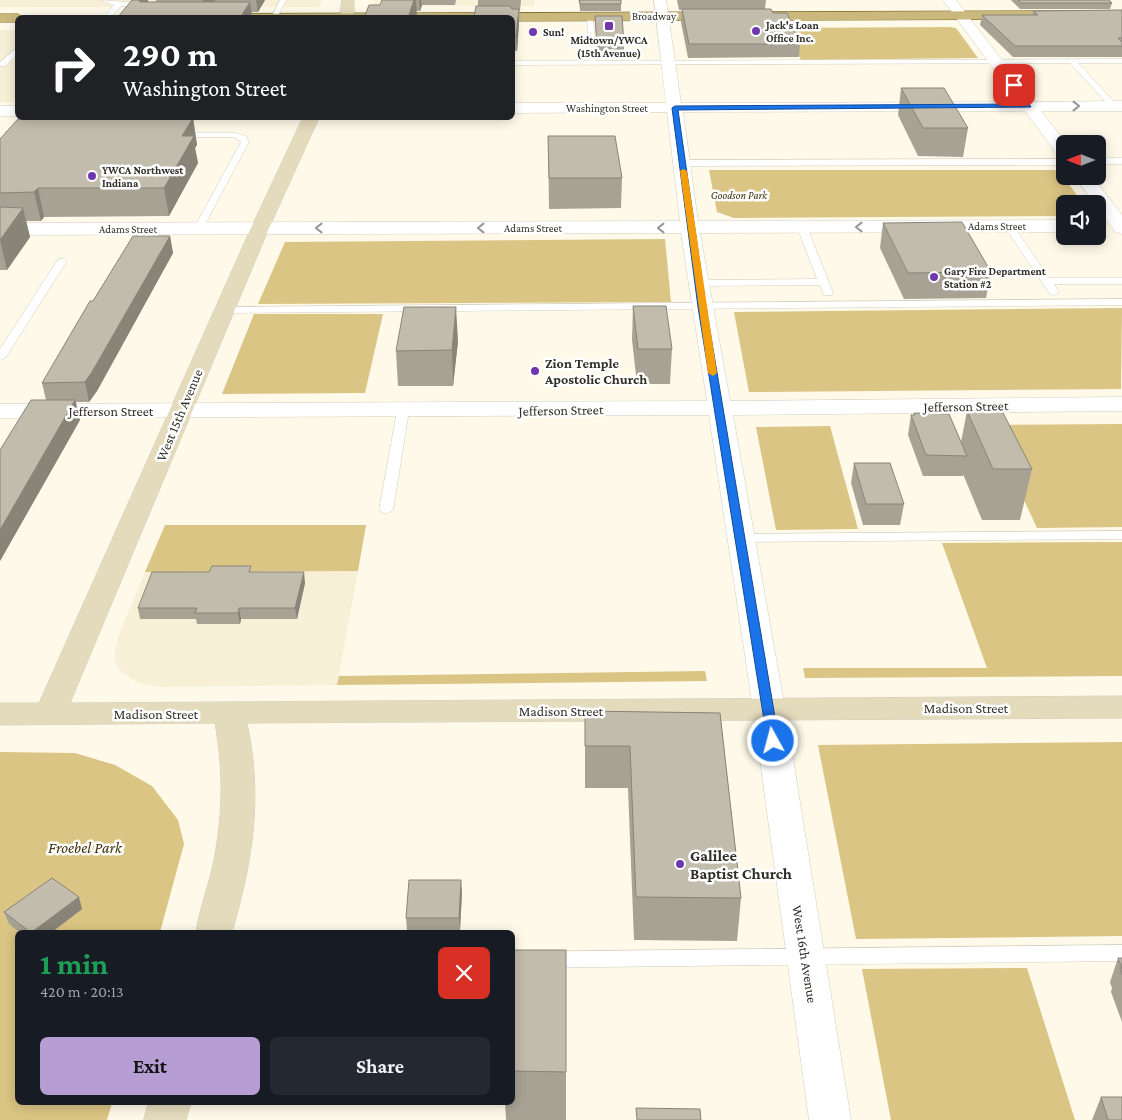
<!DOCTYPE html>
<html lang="en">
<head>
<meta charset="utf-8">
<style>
	body { margin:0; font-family:"Crimson Pro",serif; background:#242831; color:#f1f3f6; height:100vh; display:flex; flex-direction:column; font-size:19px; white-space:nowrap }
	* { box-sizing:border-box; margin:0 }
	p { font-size:16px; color:#9ea1a6 }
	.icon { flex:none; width:28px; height:28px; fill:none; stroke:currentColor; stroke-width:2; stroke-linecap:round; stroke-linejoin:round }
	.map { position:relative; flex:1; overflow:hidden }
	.side { position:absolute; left:15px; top:930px; width:500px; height:175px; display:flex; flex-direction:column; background:#171b24; border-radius:8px; box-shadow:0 2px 12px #0003 }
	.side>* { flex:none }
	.hud { position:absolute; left:15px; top:15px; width:500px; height:105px; border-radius:8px; box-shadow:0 2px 12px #0003; background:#202124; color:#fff; overflow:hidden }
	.needle { width:32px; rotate:270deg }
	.tools { position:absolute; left:1056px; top:135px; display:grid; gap:10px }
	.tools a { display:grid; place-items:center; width:50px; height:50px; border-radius:8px; background:#171b24; box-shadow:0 2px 12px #0003; font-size:25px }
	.pin { position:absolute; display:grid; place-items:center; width:42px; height:42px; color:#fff; margin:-21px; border-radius:10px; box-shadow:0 2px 8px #0006 }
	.me { position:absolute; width:55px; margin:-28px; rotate:353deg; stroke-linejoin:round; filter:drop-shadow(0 0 4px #0008) }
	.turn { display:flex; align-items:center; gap:18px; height:105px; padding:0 25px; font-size:22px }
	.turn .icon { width:65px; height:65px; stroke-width:2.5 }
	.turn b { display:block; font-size:35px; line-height:42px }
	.round { display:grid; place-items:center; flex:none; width:52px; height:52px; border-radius:8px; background:#242831 }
	.headline { display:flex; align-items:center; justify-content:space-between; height:85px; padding:0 25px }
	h1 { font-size:30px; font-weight:700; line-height:38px; color:#1e9e55 }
	.primary-button { display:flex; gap:10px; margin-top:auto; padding:10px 25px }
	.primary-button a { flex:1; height:58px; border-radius:8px; background:#b69ed5; color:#111; font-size:20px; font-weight:700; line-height:58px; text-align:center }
	.primary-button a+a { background:#242831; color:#f1f3f6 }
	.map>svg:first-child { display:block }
</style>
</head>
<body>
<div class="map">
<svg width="1122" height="1120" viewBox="0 0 1122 1120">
	<rect width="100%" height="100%" fill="#fef9e8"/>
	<path fill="#f8efd7" d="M0,0H322L319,7H0Z
		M375,0H535L534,6H373Z
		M0,30H17V102H0Z
		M358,571L337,685L159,687L138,683L121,671L116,664L114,656L119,634L145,572Z"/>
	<path fill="#dbc584" d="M949,27L956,28L978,58L801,60L786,28Z
		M709,170H1059L1083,204H1065V216L734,218L717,212Z
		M665,239L671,302L258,304L285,242Z
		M1122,308L1121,389L749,392L734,312Z
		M254,314H383L365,393L222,394Z
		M1122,424V527L1037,528L989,425Z
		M830,426L858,529L776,530L756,427Z
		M165,525H366L358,571L145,572Z
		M1122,542V676L805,678L803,668H987L942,543Z
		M705,671L707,681L337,685L339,676Z
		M1122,742V936L856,939L818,745Z
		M0,752L75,753L115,765L152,786L178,820L184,844L160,932H18V1102L112,1103L107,1120H0Z
		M1027,968L1075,1120H891L862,969Z"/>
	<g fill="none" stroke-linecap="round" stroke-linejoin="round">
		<g stroke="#d2cdbc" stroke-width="1">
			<path id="lane" d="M100,0L140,3L186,0L166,5L121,6L110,18H103L114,5Z
				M280,0H286L277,18H271Z
				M590,14L593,16L596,61L1122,59V63H1078L1118,106L1111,108L1070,63L512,65V61H589L587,16Z
				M18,47V53L6,66H0V62Z
				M173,133H235L246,136L249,142L202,230L194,228L241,142L234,137H176L172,135Z
				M1098,158H1122V164H1098Z
				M1065,159V165L682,166L678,163L682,160Z
				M802,224L807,227L833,293L832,295H824L820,285L699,286L694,283L699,280L817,279L797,227Z
				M1006,224H1012L1049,278H1122V284H1054L1059,292L1054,295L1050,294L1004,226Z
				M62,258L67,261L6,357L0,360V349L57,261Z
				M1122,299V305L225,313L220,310L225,307Z
				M403,407L409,411L393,510L386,514L379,510L397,411Z
				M1122,531V539L740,542L733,538L740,534Z
				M1122,945V961L512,968V952Z"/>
		</g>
		<g stroke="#d2cdbc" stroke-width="1">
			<path id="street" d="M654,0H666L681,103L1018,102L943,0H956L1034,102L1122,101V111H1041L1067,144L1065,158L1059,157L1025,111L683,112L698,221L1065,220V232L700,233L730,401L1122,397V411L733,415L785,709L851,1120H809L753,709L709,415L0,418V404L707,401L681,233L0,235V223L680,221L667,112L512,113V103H666Z
				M0,106H18V116H0Z
				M1074,176H1092L1122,215V234L1115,232L1098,208V204H1095Z"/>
		</g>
		<g stroke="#d2cdbc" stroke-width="1">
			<path id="secondary" d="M342,0H354V18H340Z
				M303,118H319L269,228L70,703L1122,696V718L247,723C263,797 253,860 232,932H196C199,911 207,890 212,869C223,819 224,773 215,723L0,725V703H39L251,228Z
				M149,1102H191L186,1120H144Z"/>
		</g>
		<g stroke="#7d6825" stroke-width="1">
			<path id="primary" d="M1122,11V19L512,21V18H150L156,14Z
				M0,14H18L24,18H18V22H0Z"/>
		</g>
		<use href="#lane" fill="#fff" fill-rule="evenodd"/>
		<use href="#street" fill="#fff" fill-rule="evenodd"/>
		<use href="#secondary" fill="#e4dbbd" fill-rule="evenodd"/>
		<use href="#primary" fill="#cab87c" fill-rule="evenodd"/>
	</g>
	<path fill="#a7a294" d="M148,0V2H156V0H265L258,12H252V18H117Z
		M382,0H456L455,5H422L420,11H416L417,18L380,5Z
		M478,0H521L520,11H519V23L517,51H512V18L478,6Z
		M579,0H621V11H580Z
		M677,0H766L765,9L773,13L800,44L799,57L688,58L681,22L682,10H679Z
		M1011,0H1109L1112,3L1110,9H1020Z
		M1122,10V57H1013L980,25L982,15H1033V11Z
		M595,16L624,44V51H597Z
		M901,88L968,128L963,157L918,156L898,115Z
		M193,118L197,145L195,148L198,163L169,216L44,217L41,221H26L30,237L7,270H0V139Z
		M548,136L622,178L621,208L549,209Z
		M883,223L991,272L986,298L904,299L880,248Z
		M170,236L173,253L97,391L89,402H76L80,420L0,561V450L46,400L42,383L93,301Z
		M633,306L672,349L670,384H637L632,340Z
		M458,341L453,386H398L396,351Z
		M967,411L1032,469L1020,520H982L963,474V476H923L908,435L911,415H914V413L961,442Z
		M854,463L904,504L900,525H863L851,483Z
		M252,572L305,583L297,619H241L240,624H197L196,619H140L138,608Z
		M585,711L720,713L741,898L737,941L634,940L628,788H585Z
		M462,892L460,930H407L406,918Z
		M82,909L52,932H19L9,924L4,912Z
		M512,950L566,1072V1120H506L505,1102H512Z
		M1118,958H1122V1022L1111,992L1112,988L1110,982Z
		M1101,1097L1122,1120H1092Z"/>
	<path fill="#888478" d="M139,0H148L149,8L142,17Z
		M203,0H215V1L205,12Z
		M256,0H265L258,12Z
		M414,0H416L417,18H408Z
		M419,0H421L422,5L420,11Z
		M250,2L252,18H240Z
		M519,9V23L517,51L516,36Z
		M193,118L197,145L195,148L198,163L169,216L164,188L182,136Z
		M38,188L44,217L41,221L34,192Z
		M23,208L30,237L7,270L0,240Z
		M170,236L173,253L97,391L89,402L85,382Z
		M456,307L458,341L453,386L452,350Z
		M75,400L80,420L0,561V530Z
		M304,572L305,583L297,619L295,608Z
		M239,608L241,619L240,624L238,613Z
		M461,880L462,892L460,930L459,918Z
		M79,897L82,909L52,932H32Z"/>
	<path fill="#c2bcac" stroke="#888478" d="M132,0H139L140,2H250L240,18H117Z
		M382,0H414L408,18H364L369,5H380Z
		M579,0H621V4H580Z
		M1018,0H1109L1112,3H1021Z
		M476,6H510L512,9H519L516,36H512V18H474Z
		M682,9H771L773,13H787L800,44H689Z
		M1122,10V38H1118L1122,42V46H1015L982,15H1038L1033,11Z
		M595,16H622L624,44H597Z
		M901,88H944L968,128H923Z
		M193,118L182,136H194L164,188H38L34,192L0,193V139L18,119Z
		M548,136H615L622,178H549Z
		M0,207L23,208L0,240Z
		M962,222L991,272L908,273L883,223Z
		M133,236H170L92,372L85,382L42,383L90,301H93Z
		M633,306H666L672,349H638Z
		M404,307H456L452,350L396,351Z
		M31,400H75L0,530V450Z
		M967,411H1002L1032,469H993Z
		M914,413L949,414L967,456L926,455L911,415H915Z
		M854,463H890L904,504H866Z
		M212,566H251L249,572H304L295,608H239L238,613H195L197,608H138L152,572H209Z
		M585,711L720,713L741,898L636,897L630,746H585Z
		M52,878L79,897L32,932H30L4,912Z
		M409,880H461L459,918H406Z
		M512,950H566V1072L512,1071Z
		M1118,958H1122V968Z
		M1120,968H1122V975Z
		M1101,1097H1122V1120H1108Z
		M636,1108L700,1109L701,1120H637Z"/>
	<defs><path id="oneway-chevron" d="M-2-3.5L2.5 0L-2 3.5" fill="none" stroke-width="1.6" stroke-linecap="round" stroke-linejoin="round" transform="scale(1.25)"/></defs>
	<g stroke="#989694">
		<use href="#oneway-chevron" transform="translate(1076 106)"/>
		<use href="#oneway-chevron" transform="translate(859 227) rotate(180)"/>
		<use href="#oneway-chevron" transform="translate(319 228) rotate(-180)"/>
		<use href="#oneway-chevron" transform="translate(481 228) rotate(-180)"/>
		<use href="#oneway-chevron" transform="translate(661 228) rotate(-180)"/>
	</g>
	<path fill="#1a73e8" stroke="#114b97" d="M1011,84H1016L1031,107L678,110L706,307L779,741L773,746L768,745L698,307L672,108L675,106L1024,104Z"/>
	<path fill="#f59e0b" d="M683,169L687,171L717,373L713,376L708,373L680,171Z"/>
	<g fill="#6f37ad" stroke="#fff" stroke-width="2">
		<rect x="604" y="21" width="10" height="10" rx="2.5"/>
		<circle cx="756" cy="31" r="5"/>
		<circle cx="533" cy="32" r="5"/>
		<circle cx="92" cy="176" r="5"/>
		<circle cx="934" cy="277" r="5"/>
		<circle cx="535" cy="371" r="5"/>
		<circle cx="680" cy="864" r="5"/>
	</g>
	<g text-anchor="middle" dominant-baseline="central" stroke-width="5" stroke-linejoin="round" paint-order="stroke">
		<g font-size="11" fill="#302e28" stroke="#fff">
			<text x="654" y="16">Broadway</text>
			<text x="607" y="108">Washington Street</text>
			<text x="997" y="226">Adams Street</text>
			<text x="533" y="228">Adams Street</text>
			<text x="128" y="229">Adams Street</text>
		</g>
		<g font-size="11" font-weight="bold" fill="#302e28" stroke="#fff" text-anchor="start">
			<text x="766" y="25">Jack's Loan<tspan x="766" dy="13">Office Inc.</tspan></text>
			<text x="543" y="32">Sun!</text>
			<text x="609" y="40" text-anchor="middle">Midtown/YWCA<tspan x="609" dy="13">(15th Avenue)</tspan></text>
			<text x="102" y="170">YWCA Northwest<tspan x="102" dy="13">Indiana</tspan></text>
			<text x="944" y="271">Gary Fire Department<tspan x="944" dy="13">Station #2</tspan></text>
		</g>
		<g font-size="11" font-style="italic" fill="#3e320a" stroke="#fff">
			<text x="739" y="195">Goodson Park</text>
		</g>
		<g font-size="14" font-weight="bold" fill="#302e28" stroke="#fff" text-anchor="start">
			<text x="545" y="363">Zion Temple<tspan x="545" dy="16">Apostolic Church</tspan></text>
		</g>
		<g font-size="14" fill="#302e28" stroke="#fff">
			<text transform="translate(966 406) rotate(-1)">Jefferson Street</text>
			<text transform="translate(561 410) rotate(-1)">Jefferson Street</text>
			<text x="111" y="411">Jefferson Street</text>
			<text transform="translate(179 415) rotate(-67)">West 15th Avenue</text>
			<text x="966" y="708">Madison Street</text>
			<text x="561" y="711">Madison Street</text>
			<text x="156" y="714">Madison Street</text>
			<text transform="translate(805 954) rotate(81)">West 16th Avenue</text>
		</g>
		<g font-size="16" font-style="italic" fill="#3e320a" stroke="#fff">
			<text x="85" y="847">Froebel Park</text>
		</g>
		<g font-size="16" font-weight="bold" fill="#302e28" stroke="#fff" text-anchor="start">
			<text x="690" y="855">Galilee<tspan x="690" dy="18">Baptist Church</tspan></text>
		</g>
	</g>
</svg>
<div class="tools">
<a><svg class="needle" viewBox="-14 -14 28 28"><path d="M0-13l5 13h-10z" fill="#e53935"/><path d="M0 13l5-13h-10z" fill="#9ea1a6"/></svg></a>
<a><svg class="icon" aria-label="sound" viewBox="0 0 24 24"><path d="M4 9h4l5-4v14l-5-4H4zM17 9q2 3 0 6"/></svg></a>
</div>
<div class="pin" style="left:1014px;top:85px;background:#d93025"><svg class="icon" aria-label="arrive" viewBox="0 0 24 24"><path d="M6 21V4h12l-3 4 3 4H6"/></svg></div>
<svg class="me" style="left:773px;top:741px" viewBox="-20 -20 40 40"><circle r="17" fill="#1a73e8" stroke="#fff" stroke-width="3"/><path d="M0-11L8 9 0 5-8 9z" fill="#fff"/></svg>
<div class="hud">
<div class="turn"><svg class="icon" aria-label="right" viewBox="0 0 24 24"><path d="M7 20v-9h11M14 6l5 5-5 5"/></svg><div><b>290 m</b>Washington Street</div></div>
</div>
<section class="side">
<div class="headline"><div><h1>1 min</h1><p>420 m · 20:13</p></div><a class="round" style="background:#d93025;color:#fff"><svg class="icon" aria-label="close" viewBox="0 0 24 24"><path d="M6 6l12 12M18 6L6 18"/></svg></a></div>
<div class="primary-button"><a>Exit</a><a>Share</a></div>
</section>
</div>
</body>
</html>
